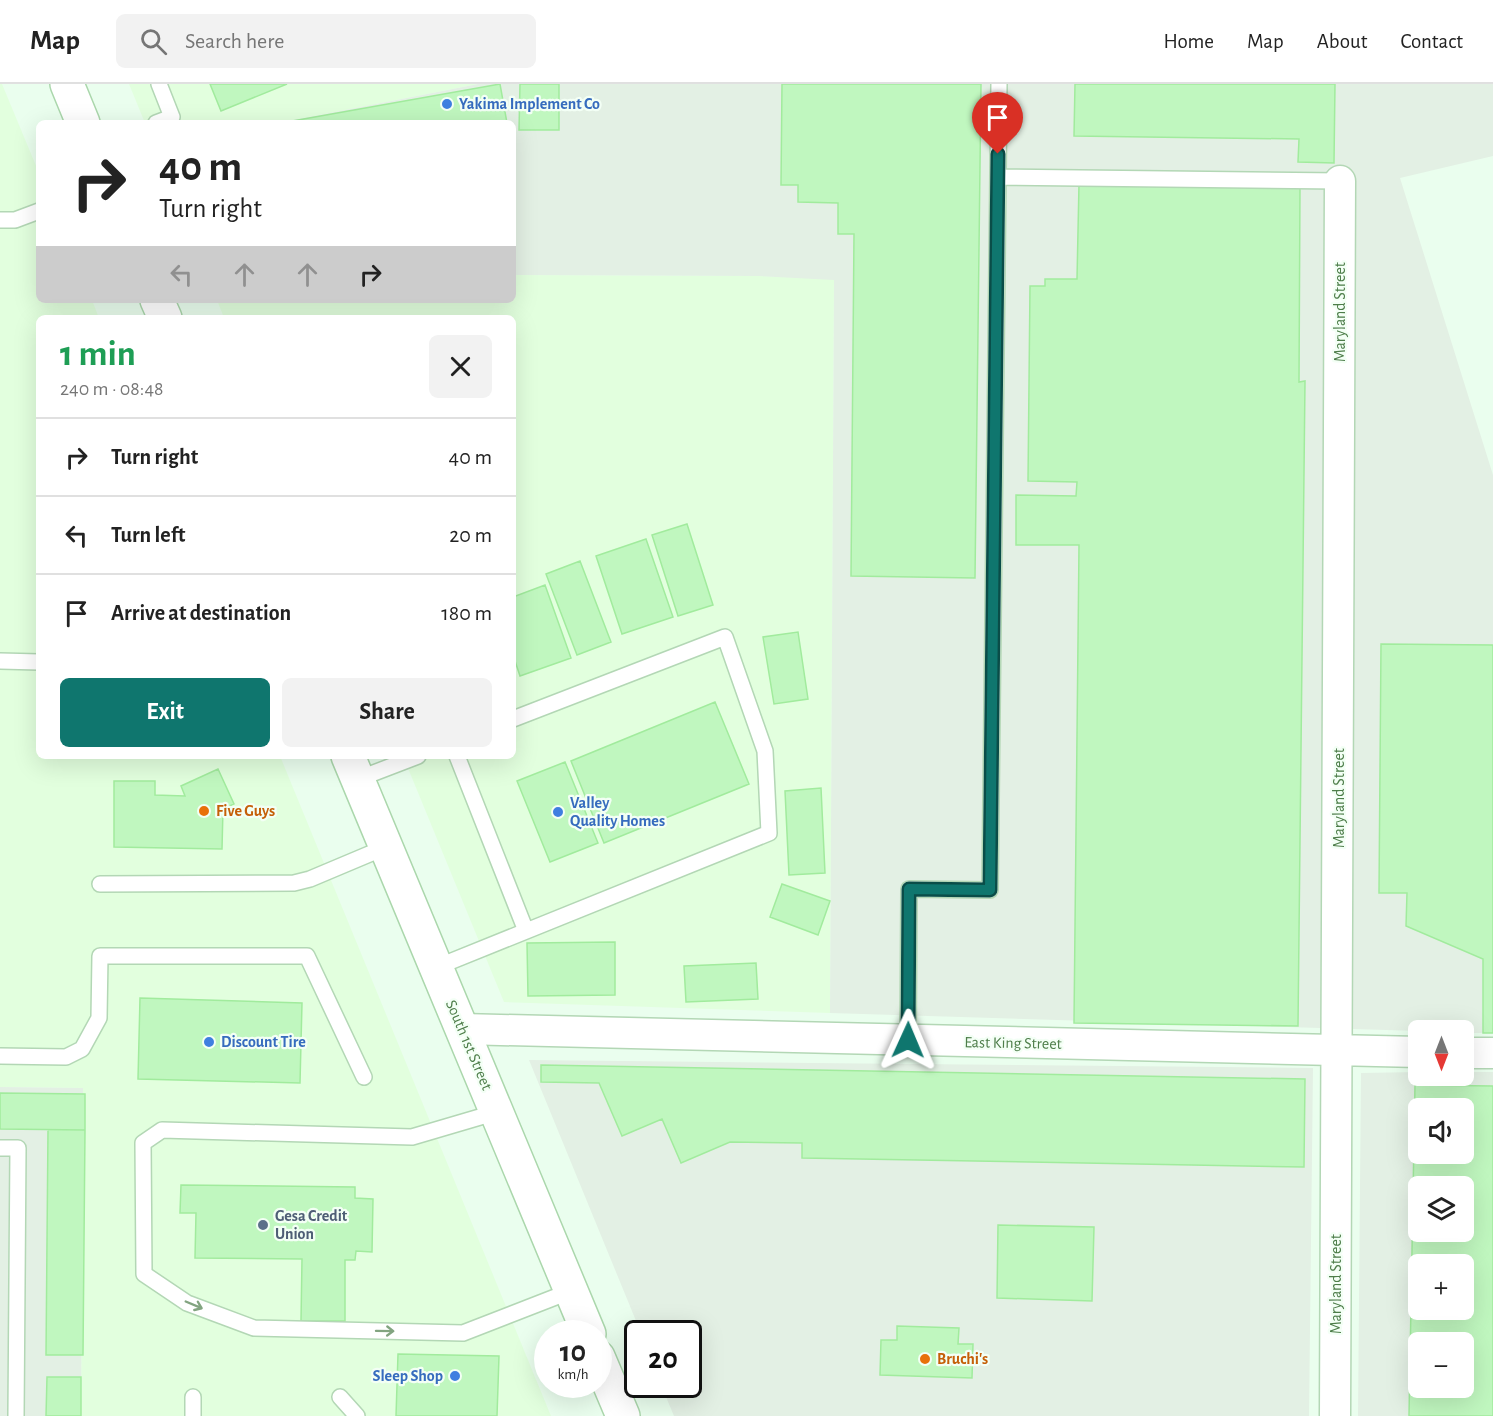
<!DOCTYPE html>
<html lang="en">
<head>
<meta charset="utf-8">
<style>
	body { margin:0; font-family:"Alegreya Sans",sans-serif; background:#f2f2f2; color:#222; height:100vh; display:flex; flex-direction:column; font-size:22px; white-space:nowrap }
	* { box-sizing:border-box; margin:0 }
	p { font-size:20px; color:#767676 }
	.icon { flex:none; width:33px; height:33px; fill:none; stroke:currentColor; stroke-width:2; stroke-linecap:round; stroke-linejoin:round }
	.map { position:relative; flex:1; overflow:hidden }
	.sheet { position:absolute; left:36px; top:231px; width:480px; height:444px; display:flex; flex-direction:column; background:#fff; border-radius:9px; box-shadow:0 6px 24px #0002 }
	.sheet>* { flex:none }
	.hud { position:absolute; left:36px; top:36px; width:480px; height:183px; border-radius:9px; box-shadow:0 6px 24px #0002; background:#fff; color:#222; overflow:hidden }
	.needle { width:39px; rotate:180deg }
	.fabs { position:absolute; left:1408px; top:936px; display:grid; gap:12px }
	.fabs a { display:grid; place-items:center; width:66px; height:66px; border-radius:9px; background:#fff; box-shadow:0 6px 24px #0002; font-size:30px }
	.speed { position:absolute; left:534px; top:1236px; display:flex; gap:12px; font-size:30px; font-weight:700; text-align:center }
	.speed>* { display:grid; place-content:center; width:78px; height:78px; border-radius:50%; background:#fff; box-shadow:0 6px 24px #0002; line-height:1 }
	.speed small { font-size:15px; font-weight:400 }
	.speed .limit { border:3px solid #111; border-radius:9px; background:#fff; color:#111 }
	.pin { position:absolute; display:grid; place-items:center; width:51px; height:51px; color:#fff; margin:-62px -26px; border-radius:50% 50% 50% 0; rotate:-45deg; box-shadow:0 0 6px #0007 }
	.pin .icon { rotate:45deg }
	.me { position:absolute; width:66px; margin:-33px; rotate:1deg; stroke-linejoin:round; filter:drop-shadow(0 0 4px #0008) }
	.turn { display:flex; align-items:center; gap:21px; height:126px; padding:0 24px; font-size:27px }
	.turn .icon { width:78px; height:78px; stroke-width:2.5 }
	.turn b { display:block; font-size:42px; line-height:51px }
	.lanes { display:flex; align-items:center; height:57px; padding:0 24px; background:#0003; justify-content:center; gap:30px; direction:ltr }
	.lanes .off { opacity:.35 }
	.round { display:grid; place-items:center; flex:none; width:63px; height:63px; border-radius:9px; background:#f2f2f2 }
	.summary { display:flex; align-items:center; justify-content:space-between; height:102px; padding:0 24px }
	h1 { font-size:36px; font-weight:600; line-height:45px; color:#1e9e55 }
	.primary-button { display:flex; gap:12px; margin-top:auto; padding:12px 24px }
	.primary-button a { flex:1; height:69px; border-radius:9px; background:#0f766e; color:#fff; font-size:24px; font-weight:600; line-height:69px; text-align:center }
	.primary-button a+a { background:#f2f2f2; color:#222 }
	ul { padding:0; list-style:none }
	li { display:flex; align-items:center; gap:18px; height:78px; padding:0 24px; border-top:2px solid #e0e0e0 }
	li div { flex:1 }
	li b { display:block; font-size:22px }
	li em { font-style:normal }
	header { display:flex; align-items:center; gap:36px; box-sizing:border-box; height:84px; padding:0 30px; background:#fff; border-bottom:2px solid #e0e0e0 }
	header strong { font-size:28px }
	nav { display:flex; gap:33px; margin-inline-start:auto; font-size:21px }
	.search { width:420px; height:54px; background:#f2f2f2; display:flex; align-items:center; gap:15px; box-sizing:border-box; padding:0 21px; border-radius:9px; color:#767676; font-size:22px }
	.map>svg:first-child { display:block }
</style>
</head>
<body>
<header>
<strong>Map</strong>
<div class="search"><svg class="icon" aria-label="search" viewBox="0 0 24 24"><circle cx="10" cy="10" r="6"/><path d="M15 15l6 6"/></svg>Search here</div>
<nav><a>Home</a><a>Map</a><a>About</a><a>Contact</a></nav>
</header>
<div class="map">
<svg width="1493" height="1332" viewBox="0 0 1493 1332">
	<rect width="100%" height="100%" fill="#eafeee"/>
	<path fill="#e2ffde" d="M0,0H2L39,89V216H92L99,234H39V672H280L551,1332H81L83,1004L0,1003Z
		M129,0H478L279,39H145Z
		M513,191L759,192L834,195L830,929L504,918L403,672H513V234H224L217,216H513Z"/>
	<path fill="#e3f0e4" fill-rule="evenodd" d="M478,0H1493V72L1400,94L1493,391V949H1464V946L1419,947L830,929L834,196L759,192L513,191V39H279Z
		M529,976L1313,984L1309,1332H674L661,1301L688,1300V1250L641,1249Z
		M1419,988V992H1464V988H1493V1332H1358L1361,989ZM1419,1024H1464V1070H1419ZM1419,1102H1464V1148H1419ZM1419,1180H1464V1226H1419ZM1419,1258H1464V1304H1419Z
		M0,1003L83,1004L81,1332H0Z"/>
	<path fill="#c0f7bf" stroke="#a1eb9d" stroke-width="1.5" fill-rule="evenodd" d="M210,0H287L221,27Z
		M500,0L507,39H281Z
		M520,0H559V46H519Z
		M782,0H981L975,494L851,492L854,150H838V119L798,118V101H781Z
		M1075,0H1335L1334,79L1298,78L1299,55L1074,52Z
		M1079,100L1300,103L1299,298L1305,297L1298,942L1074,939L1079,461H1016V411L1076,412L1077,398L1028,397L1030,202H1045V195H1077Z
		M687,440L713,521L678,532L652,451Z
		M646,455L673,533L622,550L596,472Z
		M580,477L611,558L577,571L546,490Z
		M545,501L571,574L520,592L513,571V513Z
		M798,548L808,615L774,620L763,553Z
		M1381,560L1493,561V949H1483V875L1406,842L1407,809H1379Z
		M715,618L749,700L604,759L571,677Z
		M565,678L598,759L550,778L517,697Z
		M218,685L234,720L223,725L222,765L114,763V697H155V711L185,712L181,702Z
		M821,704L825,789L789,791L785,707Z
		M782,800L830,817L818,851L770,833Z
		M615,858V911L528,912L527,859Z
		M756,879L758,915L686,918L684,882Z
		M140,914L302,919L300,999L138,995Z
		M541,981L1305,995L1304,1083L802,1074V1059L730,1058L681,1079L662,1035L622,1052L599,999L541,998Z
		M1415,1001L1493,1002V1332H1409ZM1419,1024H1464V1070H1419ZM1419,1102H1464V1148H1419ZM1419,1180H1464V1226H1419ZM1419,1258H1464V1304H1419Z
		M0,1009L85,1010V1046L0,1045Z
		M48,1046H85L83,1271H46Z
		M181,1101L355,1103V1114L373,1115L372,1168L356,1167L355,1176H345V1237H301L302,1175L195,1174L196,1129H180Z
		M998,1141L1094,1143L1092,1217L997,1214Z
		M897,1242L959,1244L958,1260H973L972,1294L880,1291L881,1256H897Z
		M398,1270L499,1272L497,1332H396Z
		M47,1293H81V1332H46Z"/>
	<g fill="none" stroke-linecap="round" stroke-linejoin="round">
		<g stroke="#b3d7b5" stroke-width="18">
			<path id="service" d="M156,39L172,33L159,0
				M998,93L1340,97
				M0,136H15L39,127
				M0,577L39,578
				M457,672L526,847
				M358,695L418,672
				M100,800L294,799L310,795L386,763
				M437,883L769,749L765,667L725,553L513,635
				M908,956L909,805L990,806L999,0
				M0,972L66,973L82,965L99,934L100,872H307L364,993
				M497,1028L412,1053L162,1046L143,1059L144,1190L187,1219L254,1244L463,1249L571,1207
				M0,1064H18L16,1332
				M340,1313L357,1332
				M193,1332V1313"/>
		</g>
		<g stroke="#b3d7b5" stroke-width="33">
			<path id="minor" d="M462,945L1419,968
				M1464,969H1493
				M1335,1332L1340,97"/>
		</g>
		<g stroke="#abd7ac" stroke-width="36">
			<path id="secondary" d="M67,0L83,39
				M157,216L165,234
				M348,672L589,1250
				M598,1273L623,1332"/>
		</g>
		<use href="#service" stroke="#fff" stroke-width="15"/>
		<use href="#minor" stroke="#fff" stroke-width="30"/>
		<use href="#secondary" stroke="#fff" stroke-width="33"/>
	</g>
	<defs><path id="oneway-shaft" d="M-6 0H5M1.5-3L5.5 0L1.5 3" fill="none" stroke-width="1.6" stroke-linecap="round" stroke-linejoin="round" transform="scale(1.5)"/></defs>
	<g stroke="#82a480">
		<use href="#oneway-shaft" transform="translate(194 1221) rotate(23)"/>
		<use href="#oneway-shaft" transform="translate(385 1247) rotate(1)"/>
	</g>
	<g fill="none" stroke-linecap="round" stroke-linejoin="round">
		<g stroke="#0a4d48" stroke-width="15">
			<path id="route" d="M908,956L909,805L990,806L998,70"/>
		</g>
		<use href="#route" stroke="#0f766e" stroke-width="10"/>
	</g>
	<g fill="#3f7fe0" stroke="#f3fff5" stroke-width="2">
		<circle cx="447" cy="20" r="6"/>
		<circle cx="558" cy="728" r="6"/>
		<circle cx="209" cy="958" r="6"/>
		<circle cx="455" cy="1292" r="6"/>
	</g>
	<g fill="#e8710a" stroke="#f3fff5" stroke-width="2">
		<circle cx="204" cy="727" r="6"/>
		<circle cx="925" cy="1275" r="6"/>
	</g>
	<circle fill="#5c6f8a" stroke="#f3fff5" stroke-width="2" cx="263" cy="1141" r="6"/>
	<g text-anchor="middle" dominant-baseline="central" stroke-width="4.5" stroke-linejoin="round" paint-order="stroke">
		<g font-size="16" font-weight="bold" fill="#366cbe" stroke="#f3fff5" text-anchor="start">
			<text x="459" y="20">Yakima Implement Co</text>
			<text x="570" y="719">Valley<tspan x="570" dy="18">Quality Homes</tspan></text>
			<text x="221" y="958">Discount Tire</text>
			<text x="443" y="1292" text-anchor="end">Sleep Shop</text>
		</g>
		<g font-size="16" fill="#4d7d49" stroke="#f3fff5">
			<text transform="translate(1340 228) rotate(-90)">Maryland Street</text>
			<text transform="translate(1339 714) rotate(-90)">Maryland Street</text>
			<text transform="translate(1013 959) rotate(1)">East King Street</text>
			<text transform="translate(469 961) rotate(67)">South 1st Street</text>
			<text transform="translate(1336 1200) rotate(-90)">Maryland Street</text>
		</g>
		<g font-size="16" font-weight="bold" fill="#c56008" stroke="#f3fff5" text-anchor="start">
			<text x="216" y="727">Five Guys</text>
			<text x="937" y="1275">Bruchi's</text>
		</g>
		<g font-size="16" font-weight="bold" fill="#4e5e75" stroke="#f3fff5" text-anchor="start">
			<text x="275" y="1132">Gesa Credit<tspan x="275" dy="18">Union</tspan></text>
		</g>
	</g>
</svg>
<div class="fabs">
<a><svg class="needle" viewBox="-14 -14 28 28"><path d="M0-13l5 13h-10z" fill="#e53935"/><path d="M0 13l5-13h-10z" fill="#767676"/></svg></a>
<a><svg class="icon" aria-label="sound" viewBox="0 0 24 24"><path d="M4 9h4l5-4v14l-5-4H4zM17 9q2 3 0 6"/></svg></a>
<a><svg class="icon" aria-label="layers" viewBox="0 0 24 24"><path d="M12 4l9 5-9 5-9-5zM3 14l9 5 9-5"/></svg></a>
<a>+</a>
<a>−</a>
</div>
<div class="speed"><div>10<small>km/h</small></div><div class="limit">20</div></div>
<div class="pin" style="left:998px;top:70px;background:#d93025"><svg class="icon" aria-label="arrive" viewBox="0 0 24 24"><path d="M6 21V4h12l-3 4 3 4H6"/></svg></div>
<svg class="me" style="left:908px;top:956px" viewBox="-20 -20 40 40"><path d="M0-17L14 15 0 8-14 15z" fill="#0f766e" stroke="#fff" stroke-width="4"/></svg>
<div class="hud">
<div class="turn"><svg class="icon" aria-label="right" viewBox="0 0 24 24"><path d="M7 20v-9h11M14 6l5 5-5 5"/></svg><div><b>40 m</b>Turn right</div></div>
<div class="lanes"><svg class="icon off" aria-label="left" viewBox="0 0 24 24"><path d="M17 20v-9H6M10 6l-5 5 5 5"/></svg><svg class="icon off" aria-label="ahead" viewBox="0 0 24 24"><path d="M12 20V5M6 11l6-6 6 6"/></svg><svg class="icon off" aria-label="ahead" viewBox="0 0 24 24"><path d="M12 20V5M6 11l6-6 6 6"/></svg><svg class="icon" aria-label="right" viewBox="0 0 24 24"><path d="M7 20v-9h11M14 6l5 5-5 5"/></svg></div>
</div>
<section class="sheet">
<div class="summary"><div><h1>1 min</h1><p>240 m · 08:48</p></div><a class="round"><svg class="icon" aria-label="close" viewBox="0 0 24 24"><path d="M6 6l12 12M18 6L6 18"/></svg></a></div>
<ul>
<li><svg class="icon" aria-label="right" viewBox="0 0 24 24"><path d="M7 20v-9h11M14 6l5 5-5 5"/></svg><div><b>Turn right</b></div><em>40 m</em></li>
<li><svg class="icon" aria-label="left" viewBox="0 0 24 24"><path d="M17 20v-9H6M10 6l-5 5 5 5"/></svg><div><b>Turn left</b></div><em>20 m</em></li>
<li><svg class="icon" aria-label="arrive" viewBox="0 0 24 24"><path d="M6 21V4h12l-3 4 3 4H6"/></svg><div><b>Arrive at destination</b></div><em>180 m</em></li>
</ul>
<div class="primary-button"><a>Exit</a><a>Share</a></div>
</section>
</div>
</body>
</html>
